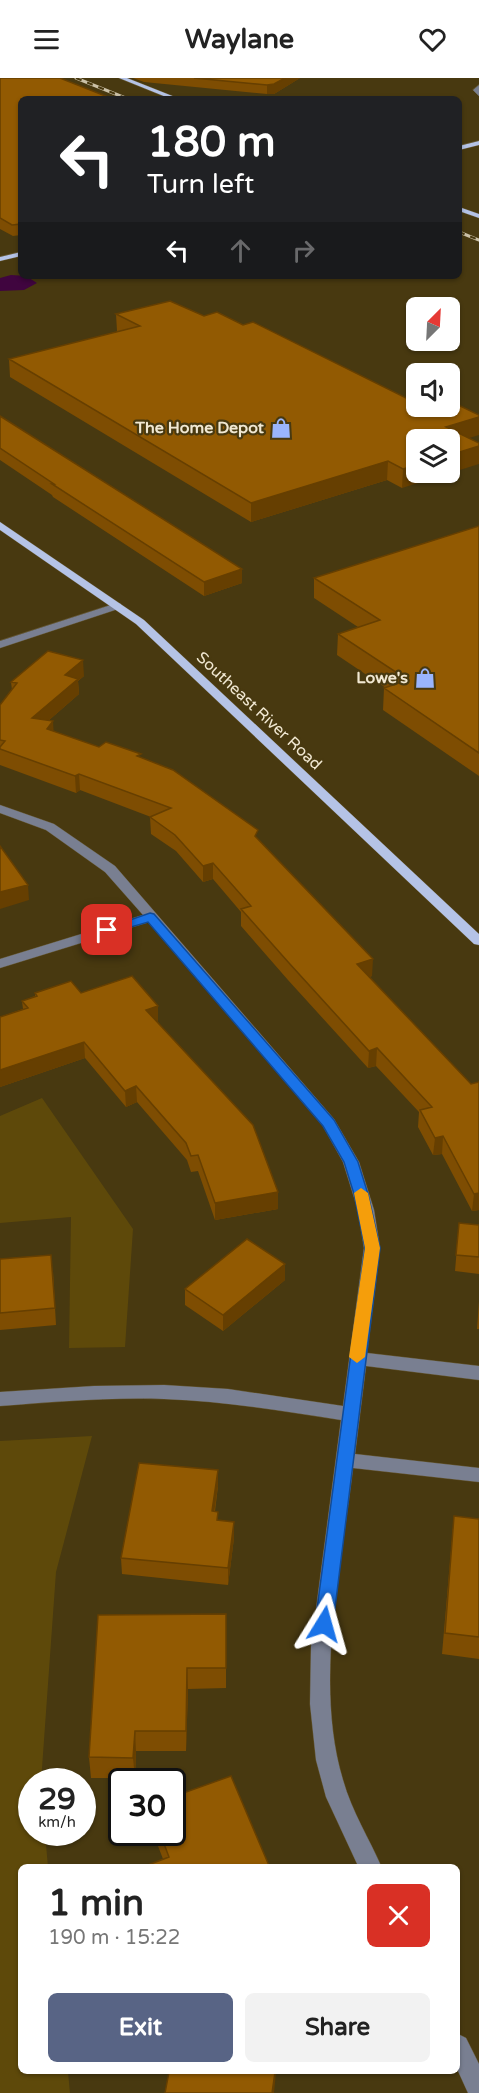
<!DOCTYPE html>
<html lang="en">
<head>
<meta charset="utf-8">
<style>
	body { margin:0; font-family:"Varela Round",sans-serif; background:#f2f2f2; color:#222; height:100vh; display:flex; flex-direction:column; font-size:22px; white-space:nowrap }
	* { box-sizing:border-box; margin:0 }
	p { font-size:20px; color:#767676 }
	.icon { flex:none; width:33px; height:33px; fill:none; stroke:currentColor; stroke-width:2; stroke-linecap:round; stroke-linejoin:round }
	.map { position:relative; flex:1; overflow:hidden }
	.side { position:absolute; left:18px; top:1786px; width:442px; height:210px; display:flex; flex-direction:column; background:#fff; border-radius:9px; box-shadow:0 2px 4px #0004 }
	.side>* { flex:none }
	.hud { position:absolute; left:18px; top:18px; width:444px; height:183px; border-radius:9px; box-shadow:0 2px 4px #0004; background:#202124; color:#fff; overflow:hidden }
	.needle { width:39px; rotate:24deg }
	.tools { position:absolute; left:406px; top:219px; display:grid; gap:12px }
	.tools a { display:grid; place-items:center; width:54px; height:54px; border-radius:9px; background:#fff; box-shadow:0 2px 4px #0004; font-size:30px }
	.speed { position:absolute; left:18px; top:1690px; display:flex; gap:12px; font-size:30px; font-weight:700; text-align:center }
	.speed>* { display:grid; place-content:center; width:78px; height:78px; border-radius:50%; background:#fff; box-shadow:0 2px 4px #0004; line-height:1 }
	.speed small { font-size:15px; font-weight:400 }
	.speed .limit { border:3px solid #111; border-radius:9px; background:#fff; color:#111 }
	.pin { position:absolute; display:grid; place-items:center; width:51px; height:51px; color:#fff; margin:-26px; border-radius:12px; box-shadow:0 3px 9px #0006 }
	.me { position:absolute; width:66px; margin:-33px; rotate:8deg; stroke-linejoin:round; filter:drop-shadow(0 0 4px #0008) }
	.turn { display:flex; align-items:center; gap:21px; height:126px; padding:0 30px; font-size:27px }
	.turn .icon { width:78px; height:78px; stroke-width:2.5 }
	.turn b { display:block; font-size:42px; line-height:51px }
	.lanes { display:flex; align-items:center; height:57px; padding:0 30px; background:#0003; justify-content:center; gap:30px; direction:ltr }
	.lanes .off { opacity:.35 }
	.round { display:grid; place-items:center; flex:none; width:63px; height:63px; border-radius:9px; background:#f2f2f2 }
	.head { display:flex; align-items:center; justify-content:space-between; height:102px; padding:0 30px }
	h1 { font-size:36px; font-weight:700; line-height:45px }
	.cta { display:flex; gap:12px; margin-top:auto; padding:12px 30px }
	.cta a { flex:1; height:69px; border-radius:9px; background:#586485; color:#fff; font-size:24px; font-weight:700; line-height:69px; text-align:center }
	.cta a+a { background:#f2f2f2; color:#222 }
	header { display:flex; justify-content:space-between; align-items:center; height:78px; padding:0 30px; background:#fff; font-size:27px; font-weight:700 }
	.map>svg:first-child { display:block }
</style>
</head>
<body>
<header><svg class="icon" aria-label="menu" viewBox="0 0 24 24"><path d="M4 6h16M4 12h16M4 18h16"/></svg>Waylane<svg class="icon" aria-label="heart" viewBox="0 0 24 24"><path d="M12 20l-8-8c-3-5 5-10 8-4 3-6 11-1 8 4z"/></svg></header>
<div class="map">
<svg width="479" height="2015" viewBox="0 0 479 2015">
	<rect width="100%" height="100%" fill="#483910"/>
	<path fill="#5e490a" d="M42,1020L133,1151L125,1269L69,1270L71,1139L0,1145V1038Z
		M92,1358L56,1494L41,1704H32V1755H45L48,1789L21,1790V1994H68L70,2015H0V1363Z"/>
	<path fill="#40053f" d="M11,197L26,198L37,205L24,212L0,213V200Z"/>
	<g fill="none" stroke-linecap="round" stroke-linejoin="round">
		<g stroke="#63552f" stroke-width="1">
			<path id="minor" d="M479,7V18L473,12Z
				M117,525L121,526V530L0,570V563Z
				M0,727L54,746L115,788L334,1041L359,1084L374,1132L380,1170L367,1275L479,1288V1302L366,1288L355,1376L479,1390V1404L353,1390C341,1489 314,1605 343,1702C352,1734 369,1760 382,1790H359L326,1719L316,1682L310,1626L311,1569L341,1342C282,1333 224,1323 164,1321C109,1319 55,1324 0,1328V1314L94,1308L164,1307L228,1311L343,1328L364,1170L358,1132L343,1084L323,1048L149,844L0,890V881L143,837L105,794L46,752L0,735Z
				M458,1956L466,1960L479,1986V2015H468L458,1993Z"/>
		</g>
		<g stroke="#63552f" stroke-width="1">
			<path id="major" d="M119,0H127L180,21H171Z
				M479,63V67L459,72V68Z
				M459,129L479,136V140L459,133Z
				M21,174V178L0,183V179Z
				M0,444L144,542L479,856V867L474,866L136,546L0,452Z"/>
		</g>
		<use href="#minor" fill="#797f91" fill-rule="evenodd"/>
		<use href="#major" fill="#b5c3e6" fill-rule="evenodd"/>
		<g stroke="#cbc1a7" stroke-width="3">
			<path id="rail" d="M76,0L128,21
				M459,154L479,162"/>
		</g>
		<use href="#rail" stroke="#483910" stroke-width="2" stroke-dasharray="6" stroke-linecap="butt"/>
	</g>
	<path fill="#7e4d02" d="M0,0L21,21V157L13,158L0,151Z
		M133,0H300L274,16H267L144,4Z
		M116,236L469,360L402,410L387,402L251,444L10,299L9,281L119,254L117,253Z
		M0,338L242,505L204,518L53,419L52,417L0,382Z
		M479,448V698L383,632L384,610H386L337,577L338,556L358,549L314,520V500Z
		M84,598L78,603L79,616L48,643L53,653L99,669L141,680L258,761L372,898L369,899L471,1006L479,1132L472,1133L442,1076L433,1077L418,1049L419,1034L376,988L368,990L288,902L241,848V834L213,801L203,804L176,773L151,756L150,739H151L80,712L76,715L0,687V627L12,612L11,604Z
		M35,915H81L158,944L278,1114V1131L215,1142L198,1093L191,1094L187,1082L137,1024L126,1029L85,980L0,1009V939L23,931L22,923L35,918Z
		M459,1145L479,1147V1196L455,1193Z
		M0,1181L53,1194L56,1247L0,1252Z
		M285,1202L223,1253L185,1227V1211Z
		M479,1223V1251H477Z
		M218,1408L215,1433L218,1442L234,1444V1460L228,1507L122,1496L121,1480Z
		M454,1438L479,1441V1581L442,1576Z
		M226,1536V1610L188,1611L186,1673H136L135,1700H91L89,1679Z
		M153,1755H172L270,1790H148V1787L163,1781Z"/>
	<path fill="#663f01" d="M285,0H300L274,16H267V7Z
		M479,339V357L450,366L446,349Z
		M479,368V386L402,410L403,391L417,387V394H450V377Z
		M388,383L387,402L251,444V425Z
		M242,491V505L204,518V504Z
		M83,582L84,598L78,603L79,616L33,656L32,640L65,597Z
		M53,643L54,659L47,651Z
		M79,696L80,712L76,715L75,698Z
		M213,785V801L203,804V788Z
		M28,807L29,822L0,831V814Z
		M373,881L372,898L356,903L357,886Z
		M158,928V944L146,932Z
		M84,964L85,980L0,1009V992Z
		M377,970L376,988L368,990L369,973Z
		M136,1008L137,1024L126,1029L125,1013Z
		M443,1058L442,1076L433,1077L435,1060Z
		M278,1114V1131L215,1142V1125Z
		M479,1115V1132L472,1133L474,1116Z
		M285,1186V1202L223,1253V1237Z
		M218,1392V1408L212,1449V1433Z
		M234,1444V1460L228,1507V1490Z
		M187,1590L188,1611L186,1673V1653Z
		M135,1653L136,1673L135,1700L133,1680Z
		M275,1994H276L274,2015H272Z"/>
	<path fill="#925a02" stroke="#663f01" stroke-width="1.5" d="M0,0H60L113,21H21V146L12,147L0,140Z
		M194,0H285L274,6L267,7Z
		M170,223L204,238L217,234L243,247L253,244L410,322L417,320V328H450V323L479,337V339L446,349L479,365V368L450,377V362H417V387L403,391L388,383L251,425L9,281L140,248L116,236Z
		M0,338L242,491L204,504L52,406H54L0,370Z
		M479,448V675L384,610L408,602L338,556L380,542L314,500Z
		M48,573L83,582L65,597L78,601L32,640L53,643L47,651L99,669L106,664L141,676L137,678L173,692L258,752L255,758L373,881L357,886L471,1006L479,1004V1115L474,1116L443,1058L435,1060L420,1032L432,1029L377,970L369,973L289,885L241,831L251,828L213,785L203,788L175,757L150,739L171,730L79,696L75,698L0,671V669L5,663L0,662V627L17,605L11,604Z
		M0,768L28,807L0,814Z
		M132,898L158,928L146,932L253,1047L278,1114L215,1125L198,1077L191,1078L186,1065L136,1008L125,1013L84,964L0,992V939L28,930L22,923L37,918L35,915L71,903L81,915Z
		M459,1145L479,1147V1179L456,1177Z
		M247,1161L285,1186L223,1237L185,1211Z
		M51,1177L55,1230L0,1235V1181Z
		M139,1385L218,1392L212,1433L218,1434L217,1442L234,1444L228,1490L121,1480Z
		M454,1438L479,1441V1559L445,1555Z
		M226,1536V1590H187L186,1653H135L133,1680L89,1679L98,1537Z
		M231,1698L270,1790H149L148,1787L169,1779L160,1755H172V1719Z
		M169,1994H275L272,2015H165Z"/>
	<path fill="#1a73e8" stroke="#114b97" stroke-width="1.5" d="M150,835L154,836L334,1042L358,1084L368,1116L380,1170L333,1546L330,1551L324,1554L317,1551L315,1546L365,1170L354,1116L344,1084L323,1048L148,844L107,856L101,852Z"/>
	<path fill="#f59e0b" d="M361,1110L368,1115L380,1170L365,1279L357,1285L349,1279L365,1170L354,1115Z"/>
	<defs>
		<g id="shop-bare" transform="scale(1.62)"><path d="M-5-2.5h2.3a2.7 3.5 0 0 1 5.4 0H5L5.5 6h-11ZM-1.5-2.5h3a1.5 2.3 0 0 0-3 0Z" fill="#9ab5fd" stroke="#483910" stroke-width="2.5" paint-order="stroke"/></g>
	</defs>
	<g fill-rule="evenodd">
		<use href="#shop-bare" x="281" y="350"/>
		<use href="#shop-bare" x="425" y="600"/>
	</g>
	<g text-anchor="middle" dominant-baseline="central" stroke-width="4.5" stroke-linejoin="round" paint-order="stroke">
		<g font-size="16" font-weight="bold" fill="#f1e8d2" stroke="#483910" text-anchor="end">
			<text x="264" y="350">The Home Depot</text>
			<text x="408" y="600">Lowe's</text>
		</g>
		<g font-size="16" fill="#f1e8d2" stroke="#483910">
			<text transform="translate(259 633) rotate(43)">Southeast River Road</text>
		</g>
	</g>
</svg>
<div class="tools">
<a><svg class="needle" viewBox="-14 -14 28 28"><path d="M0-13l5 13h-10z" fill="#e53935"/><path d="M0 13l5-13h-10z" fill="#767676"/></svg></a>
<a><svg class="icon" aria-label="sound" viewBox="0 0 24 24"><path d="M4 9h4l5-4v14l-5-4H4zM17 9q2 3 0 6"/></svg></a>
<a><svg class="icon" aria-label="layers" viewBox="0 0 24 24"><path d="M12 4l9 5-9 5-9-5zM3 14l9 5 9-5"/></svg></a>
</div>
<div class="speed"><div>29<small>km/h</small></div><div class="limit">30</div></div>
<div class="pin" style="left:107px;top:852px;background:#d93025"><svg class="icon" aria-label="arrive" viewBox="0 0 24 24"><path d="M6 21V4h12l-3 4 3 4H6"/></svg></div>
<svg class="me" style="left:324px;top:1546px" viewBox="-20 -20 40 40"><path d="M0-17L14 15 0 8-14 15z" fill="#1a73e8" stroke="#fff" stroke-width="4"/></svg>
<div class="hud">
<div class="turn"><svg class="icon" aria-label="left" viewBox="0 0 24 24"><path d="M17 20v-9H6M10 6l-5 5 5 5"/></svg><div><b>180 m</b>Turn left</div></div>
<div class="lanes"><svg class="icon" aria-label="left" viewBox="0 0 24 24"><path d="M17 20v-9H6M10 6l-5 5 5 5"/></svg><svg class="icon off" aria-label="ahead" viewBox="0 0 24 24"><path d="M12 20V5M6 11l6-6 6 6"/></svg><svg class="icon off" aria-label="right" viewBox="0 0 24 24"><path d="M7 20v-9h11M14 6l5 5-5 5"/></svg></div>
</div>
<section class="side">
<div class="head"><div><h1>1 min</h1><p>190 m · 15:22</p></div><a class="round" style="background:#d93025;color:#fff"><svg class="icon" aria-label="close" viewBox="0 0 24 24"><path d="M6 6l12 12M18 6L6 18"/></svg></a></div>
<div class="cta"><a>Exit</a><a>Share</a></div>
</section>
</div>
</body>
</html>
